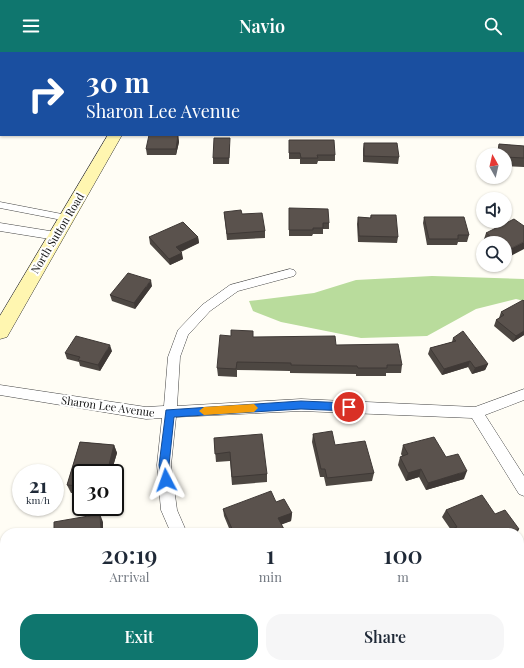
<!DOCTYPE html>
<html lang="en">
<head>
<meta charset="utf-8">
<style>
	body { margin:0; font-family:"Playfair Display",serif; background:#f6f6f7; color:#1f2937; height:100vh; display:flex; flex-direction:column; font-size:15px; white-space:nowrap }
	* { box-sizing:border-box; margin:0 }
	p { font-size:13px; color:#747a83 }
	.icon { flex:none; width:22px; height:22px; fill:none; stroke:currentColor; stroke-width:2; stroke-linecap:round; stroke-linejoin:round }
	.map { position:relative; flex:1; overflow:hidden }
	.side { position:absolute; left:0px; top:476px; width:524px; height:140px; display:flex; flex-direction:column; background:#fff; border-radius:16px 16px 0 0; box-shadow:0 1px 3px #0004 }
	.side>* { flex:none }
	.guide { position:absolute; left:0px; top:0px; width:524px; height:84px; box-shadow:0 1px 3px #0004; background:#1a4fa0; color:#fff; overflow:hidden }
	.needle { width:26px; rotate:352deg }
	.controls { position:absolute; left:476px; top:96px; display:grid; gap:8px }
	.controls a { display:grid; place-items:center; width:36px; height:36px; border-radius:50%; background:#fff; box-shadow:0 1px 3px #0004; font-size:20px }
	.speed { position:absolute; left:12px; top:412px; display:flex; gap:8px; font-size:20px; font-weight:700; text-align:center }
	.speed>* { display:grid; place-content:center; width:52px; height:52px; border-radius:50%; background:#fff; box-shadow:0 1px 3px #0004; line-height:1 }
	.speed small { font-size:10px; font-weight:400 }
	.speed .limit { border:2px solid #111; border-radius:6px; background:#fff; color:#111 }
	.pin { position:absolute; display:grid; place-items:center; width:34px; height:34px; color:#fff; margin:-17px; border:2px solid #fff; border-radius:50%; box-shadow:0 1px 4px #0007 }
	.me { position:absolute; width:44px; margin:-22px; rotate:356deg; stroke-linejoin:round; filter:drop-shadow(0 0 3px #0008) }
	.turn { display:flex; align-items:center; gap:14px; height:84px; padding:0 20px; font-size:18px }
	.turn .icon { width:52px; height:52px; stroke-width:2.5 }
	.turn b { display:block; font-size:28px; line-height:34px }
	.eta { display:flex; justify-content:space-evenly; align-items:center; height:68px; text-align:center }
	.eta b { font-size:24px; font-weight:600; line-height:28px }
	.cta { display:flex; gap:8px; margin-top:auto; padding:8px 20px }
	.cta a { flex:1; height:46px; border-radius:16px; background:#0f766e; color:#fff; font-size:16px; font-weight:600; line-height:46px; text-align:center }
	.cta a+a { background:#f6f6f7; color:#1f2937 }
	header { display:flex; justify-content:space-between; align-items:center; height:52px; padding:0 20px; background:#0f766e; color:#fff; font-size:18px; font-weight:600 }
	.map>svg:first-child { display:block }
</style>
</head>
<body>
<header><svg class="icon" aria-label="menu" viewBox="0 0 24 24"><path d="M4 6h16M4 12h16M4 18h16"/></svg>Navio<svg class="icon" aria-label="search" viewBox="0 0 24 24"><circle cx="10" cy="10" r="6"/><path d="M15 15l6 6"/></svg></header>
<div class="map">
<svg width="524" height="616" viewBox="0 0 524 616">
	<rect width="100%" height="100%" fill="#fffdf5"/>
	<path fill="#b9dc9c" d="M432,224L524,227V249L516,247L476,257L427,284L361,286L281,270L253,259L249,249L314,241L356,228Z"/>
	<g fill="none" stroke-linecap="round" stroke-linejoin="round">
		<g stroke="#444" stroke-width="1">
			<path id="minor" d="M425,0H435L425,1Z
				M523,70H524V76H523Z
				M0,150L67,163L72,166L67,169L0,156Z
				M0,171L56,180L62,184L56,188L0,179Z
				M290,217L294,218L296,221L294,224L238,239L210,259L188,283L180,305L177,354L301,347L475,355L524,337V348L485,363L524,424V444L519,442L472,366L301,359L176,365L171,413L177,458L187,481H171L161,458L157,413L162,366L146,367L0,343V333L146,355L164,354L168,305L178,278L202,253L230,233Z
				M300,611H326L328,616H302Z"/>
		</g>
		<g stroke="#333" stroke-width="1">
			<path id="secondary" d="M108,83H122L7,285L0,287V264Z"/>
		</g>
		<use href="#minor" fill="#fff" fill-rule="evenodd"/>
		<use href="#secondary" fill="#fff6b0" fill-rule="evenodd"/>
	</g>
	<path fill="#4d4742" d="M178,83L179,90L176,103H147L146,97Z
		M289,88L335,103V109H318L317,112H300V107H289Z
		M364,91L399,105L398,112L363,110V97Z
		M230,92L229,112H213V106Z
		M499,92L524,94V115L505,114V103H496Z
		M289,156L329,171V177H323V182H313L312,184H289Z
		M224,160L242,162L265,179V186L227,188Z
		M371,163L398,185L397,191L358,190L357,172L358,165L370,166Z
		M424,165L469,183L467,190H458L457,193H427L423,171Z
		M524,174L505,207V191H485L483,190L486,181Z
		M149,185H198L199,191L181,200L183,207L170,213L150,192Z
		M152,234L135,257L112,249L110,243Z
		M524,249V283L513,290L494,274L496,268L499,266L501,260Z
		M231,284L254,285L336,293L402,313L401,321H386V324H356V322L290,321V319L237,318V325L218,324L217,316Z
		M453,286L488,312L485,318L472,322L468,315L442,323L428,302L430,296L452,290Z
		M112,299L100,319L80,314L79,310L67,307L65,301Z
		M313,382L335,393L374,421L372,429L326,434L324,425H320L312,390Z
		M214,386L267,422V430L232,433L230,409L216,410Z
		M80,390L114,393L117,401L111,421H81V441H71L67,433Z
		M403,393L446,405L464,427L426,438L419,425L406,429L398,413L400,405L402,404L401,402Z
		M276,450L292,461L291,469L281,472L285,481H231L224,464L223,457Z
		M446,458L495,462L519,477L517,481H448V479L451,478L442,465Z
		M524,517V539L519,535V524Z"/>
	<path fill="#3f3936" d="M178,83L179,90L176,103V97Z
		M198,185L199,191L177,201L176,195Z
		M524,190V197L505,207L508,198Z
		M182,201L183,207L170,213L169,207Z
		M151,228L152,234L135,257L134,251Z
		M524,279V283L513,290L516,284Z
		M110,293L112,299L100,319L98,313Z
		M470,309L468,315L442,323L444,317Z
		M488,312L485,318L472,322L475,316Z
		M114,393L117,401L111,421H107Z
		M421,417L419,425L406,429L408,421Z
		M467,419L464,427L426,438L428,431Z
		M115,422L118,430L115,441Z
		M292,461L291,469L278,474V466Z
		M100,462L103,470V481H101Z
		M249,477V481H240Z
		M519,477L517,481H510Z
		M100,611H113V614L107,616H79Z"/>
	<path fill="#5a524d" stroke="#3f3936" d="M149,83H178L176,97H146Z
		M214,86H230L229,106H213Z
		M289,88H334L335,103H317L318,106H301L300,101H289Z
		M364,91H397L399,105L364,104Z
		M499,92L524,94V106L505,105V103H498Z
		M289,156L328,157L329,171H323V176H313V178H289Z
		M241,158L242,162L262,161L265,179L227,182L224,160Z
		M371,163H396L398,185L359,184L358,165L371,166Z
		M424,165H464L469,183H458V187H429Z
		M514,167L524,174V190L508,198L505,196V191H499L486,181Z
		M183,170L198,185L176,195L182,201L169,207L149,185Z
		M128,221L151,228L134,251L110,243Z
		M523,248L524,249V279L516,284L496,268L504,263L501,260Z
		M231,278L253,279V285L335,284L336,293L398,292L402,313H387V316H358L357,314L291,313V311L237,310L236,317L217,316L220,283L231,284Z
		M463,279L488,312L475,316L470,309L444,317L430,296L456,289L453,286Z
		M76,284L110,293L98,313L78,308L80,305L65,301Z
		M332,379L335,393L365,389L374,421L327,426L325,417H321L313,382Z
		M262,382L267,422L232,425L230,400L215,402L214,386Z
		M434,385L446,405L458,402L467,419L428,431L421,417L408,421L400,405L408,402L403,393Z
		M80,390L114,393L107,421H81V434L67,433Z
		M271,439L276,450L284,447L292,461L278,466L285,479L281,481H250L249,477L240,481H234L223,457Z
		M482,443L495,462L505,458L519,477L510,481H450L448,479L457,475L446,458Z
		M100,462L101,481H54V470Z
		M524,517V529L519,525V524Z
		M519,601L524,605V616H474L478,611H519Z
		M54,611H100L79,616H55Z
		M149,611H179L186,616H145Z"/>
	<path fill="#1a73e8" stroke="#114b97" d="M301,349L349,351L354,355L349,359L301,357L174,365L169,413L171,428L169,432H162L159,413L166,358Z"/>
	<path fill="#f59e0b" d="M254,352L258,356L254,360L204,363L199,359L204,355Z"/>
	<g text-anchor="middle" dominant-baseline="central" stroke-width="4" stroke-linejoin="round" paint-order="stroke">
		<g font-size="11" fill="#111" stroke="#fff">
			<text transform="translate(57 181) rotate(-59)">North Sutton Road</text>
			<text transform="translate(108 354) rotate(8)">Sharon Lee Avenue</text>
		</g>
	</g>
</svg>
<div class="controls">
<a><svg class="needle" viewBox="-14 -14 28 28"><path d="M0-13l5 13h-10z" fill="#e53935"/><path d="M0 13l5-13h-10z" fill="#747a83"/></svg></a>
<a><svg class="icon" aria-label="sound" viewBox="0 0 24 24"><path d="M4 9h4l5-4v14l-5-4H4zM17 9q2 3 0 6"/></svg></a>
<a><svg class="icon" aria-label="search" viewBox="0 0 24 24"><circle cx="10" cy="10" r="6"/><path d="M15 15l6 6"/></svg></a>
</div>
<div class="speed"><div>21<small>km/h</small></div><div class="limit">30</div></div>
<div class="pin" style="left:349px;top:355px;background:#d93025"><svg class="icon" aria-label="arrive" viewBox="0 0 24 24"><path d="M6 21V4h12l-3 4 3 4H6"/></svg></div>
<svg class="me" style="left:166px;top:428px" viewBox="-20 -20 40 40"><path d="M0-17L14 15 0 8-14 15z" fill="#1a73e8" stroke="#fff" stroke-width="4"/></svg>
<div class="guide">
<div class="turn"><svg class="icon" aria-label="right" viewBox="0 0 24 24"><path d="M7 20v-9h11M14 6l5 5-5 5"/></svg><div><b>30 m</b>Sharon Lee Avenue</div></div>
</div>
<section class="side">
<div class="eta">
<div><b>20:19</b><p>Arrival</p></div>
<div><b>1</b><p>min</p></div>
<div><b>100</b><p>m</p></div>
</div>
<div class="cta"><a>Exit</a><a>Share</a></div>
</section>
</div>
</body>
</html>
